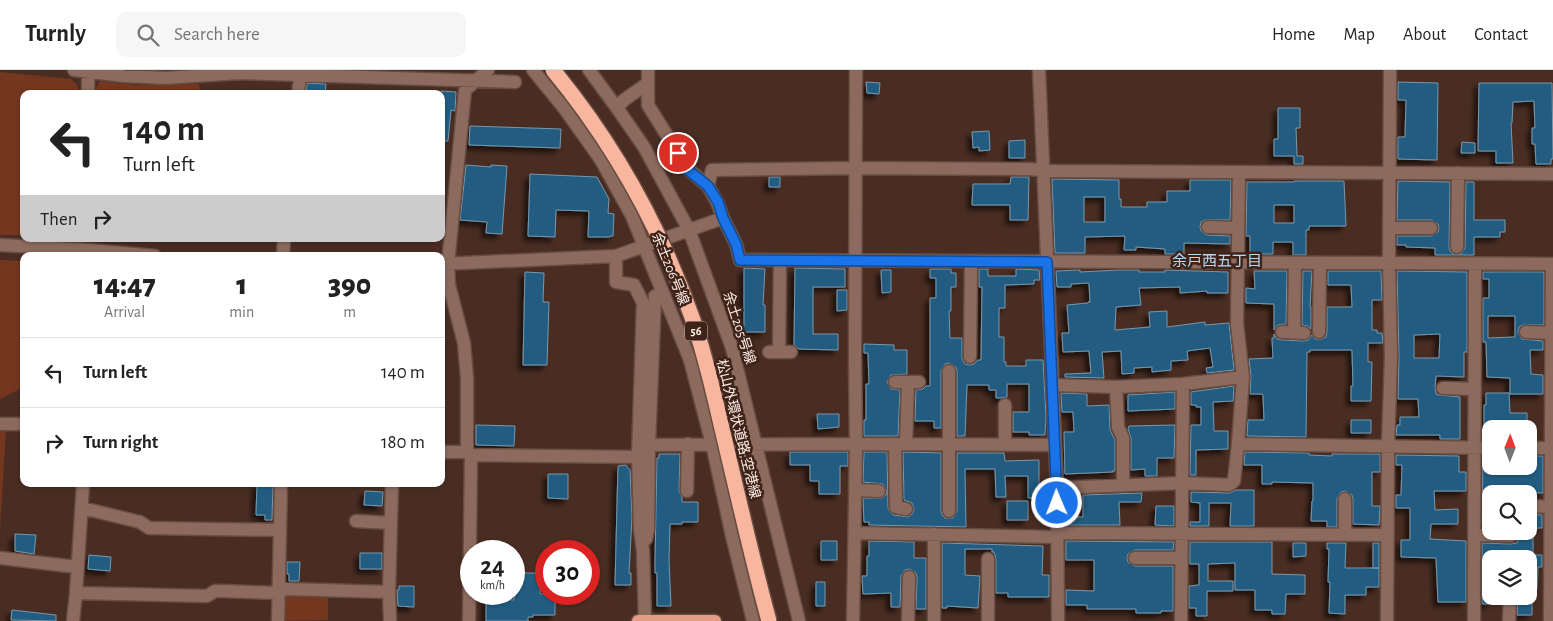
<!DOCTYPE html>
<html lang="en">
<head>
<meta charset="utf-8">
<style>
	body { margin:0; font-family:"Alegreya Sans","Noto Sans JP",sans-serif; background:#f6f6f6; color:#222; height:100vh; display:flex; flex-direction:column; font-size:19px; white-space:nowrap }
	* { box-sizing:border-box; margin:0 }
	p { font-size:16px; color:#767676 }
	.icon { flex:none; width:28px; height:28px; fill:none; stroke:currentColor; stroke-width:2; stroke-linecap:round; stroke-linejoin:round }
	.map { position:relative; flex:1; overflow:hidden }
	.details { position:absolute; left:20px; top:182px; width:425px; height:235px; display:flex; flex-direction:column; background:#fff; border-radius:10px; box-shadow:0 1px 4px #0004 }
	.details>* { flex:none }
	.hud { position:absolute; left:20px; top:20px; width:425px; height:152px; border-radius:10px; box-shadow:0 1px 4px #0004; background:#fff; color:#222; overflow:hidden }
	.needle { width:32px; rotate:1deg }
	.fabs { position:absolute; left:1482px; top:350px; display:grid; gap:10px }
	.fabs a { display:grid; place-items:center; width:55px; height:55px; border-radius:10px; background:#fff; box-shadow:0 1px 4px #0004; font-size:25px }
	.speed { position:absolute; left:460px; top:470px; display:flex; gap:10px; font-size:25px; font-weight:700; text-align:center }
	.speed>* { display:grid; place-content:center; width:65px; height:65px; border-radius:50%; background:#fff; box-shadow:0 1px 4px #0004; line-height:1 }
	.speed small { font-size:12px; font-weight:400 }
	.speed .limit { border:8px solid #d22; background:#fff; color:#111 }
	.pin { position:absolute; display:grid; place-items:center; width:42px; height:42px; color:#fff; margin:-21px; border:2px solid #fff; border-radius:50%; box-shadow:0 1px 5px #0007 }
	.me { position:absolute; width:55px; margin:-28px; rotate:359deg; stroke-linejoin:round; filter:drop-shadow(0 0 4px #0008) }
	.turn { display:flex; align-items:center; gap:18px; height:105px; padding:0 20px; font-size:22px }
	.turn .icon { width:65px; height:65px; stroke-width:2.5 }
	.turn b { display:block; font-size:35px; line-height:42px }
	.then { display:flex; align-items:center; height:48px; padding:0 20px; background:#0003; gap:10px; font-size:19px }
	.eta { display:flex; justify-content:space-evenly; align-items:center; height:85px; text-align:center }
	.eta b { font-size:30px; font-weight:800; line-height:35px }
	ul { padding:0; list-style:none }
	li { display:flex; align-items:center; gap:15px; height:70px; padding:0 20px; border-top:1px solid #e0e0e0 }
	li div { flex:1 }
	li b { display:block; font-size:19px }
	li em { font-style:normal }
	header { display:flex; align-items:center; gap:30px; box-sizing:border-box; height:70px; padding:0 25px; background:#fff; border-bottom:1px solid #e0e0e0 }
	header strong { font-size:24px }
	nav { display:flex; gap:28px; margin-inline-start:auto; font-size:18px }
	.search { width:350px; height:45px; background:#f6f6f6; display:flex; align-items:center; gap:12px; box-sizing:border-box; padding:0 18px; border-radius:10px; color:#767676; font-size:19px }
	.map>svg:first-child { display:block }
</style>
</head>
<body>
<header>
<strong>Turnly</strong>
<div class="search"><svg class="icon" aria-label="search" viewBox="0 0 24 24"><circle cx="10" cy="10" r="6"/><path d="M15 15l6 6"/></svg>Search here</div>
<nav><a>Home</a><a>Map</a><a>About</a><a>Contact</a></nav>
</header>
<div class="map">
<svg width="1553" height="551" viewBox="0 0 1553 551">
	<defs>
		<filter id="shadow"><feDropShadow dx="-4.5" dy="4.5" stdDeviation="2.5" flood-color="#0009"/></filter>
	</defs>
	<rect width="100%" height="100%" fill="#4a2d22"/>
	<path fill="#74361e" d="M0,2L71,9L78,16L79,24H24V165H0Z
		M100,11L135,15L199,14L200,24H93Z
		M0,190L24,191V317L0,329Z
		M6,359L0,461V360Z
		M328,524V550L279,551L281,525Z"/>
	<path fill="#215d81" stroke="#7897ac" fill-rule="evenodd" filter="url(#shadow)" d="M866,12L880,13L879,24L867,23Z
		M1398,12L1438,13L1437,90L1398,89V67H1405L1406,30H1398Z
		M307,13L326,14L325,24H306Z
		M1479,13H1552L1553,89H1551V94H1536L1535,74H1532V58H1535L1534,31L1513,32L1512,53H1511L1513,93H1496V81H1478Z
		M441,21L456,22L455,41L451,40L448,71H441Z
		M1278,38H1300V58H1296L1297,86H1303V94H1294V86H1274V69H1278Z
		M470,56L561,59L560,78L469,75Z
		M989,61L990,80L979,81V77L973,78L972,62Z
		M1025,70V88H1009V71Z
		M1462,72L1475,73V83H1461Z
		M466,95L491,97V95L507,96L502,164L486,163L487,152L460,150Z
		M530,104L597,107L609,129L608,143L614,144L613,166H610V167H588L589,141L556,140L555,167L528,166Z
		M769,107H780V117H769Z
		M1011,107H1029L1028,150H1010V135H972L973,114H1010Z
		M1052,109L1119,110V129H1121V137H1147V132H1167V121H1190V110H1231L1230,150H1205L1201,152L1200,157L1201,161L1207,165L1230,166V174L1184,173V184H1165V179L1136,177V180H1124L1125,166L1085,167V183H1055ZM1084,127H1105V152H1084Z
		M1294,111H1344L1346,156H1309V160H1306V185H1293V172H1273V184H1254V183H1250V166H1246L1247,112H1294ZM1274,135H1294V153H1274Z
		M1398,111L1450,112L1449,177L1450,181L1453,184H1461L1465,178L1466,112H1474V150H1505V162H1500V167H1474V185H1435V178L1406,177V175H1397V166H1431L1438,162L1439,158L1438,154L1431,150H1397Z
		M744,198L765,199L763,235H765V262H744Z
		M795,198L845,199V217H813V264H838V280L799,279L794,275Z
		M930,199H951V203H956V217H951V241H949L950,268H962V289L965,294L970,295L974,294L978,290H981L982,217H979V199H988V206H1016V199L1039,200L1040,210H1034V214L1005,215V238H999V267H1004V292H1006V296H1026V290H1043L1046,347L1045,365H1029V362H1013V342H1029V314H1007V327L1000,328H996V320H989V315H967L965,366H957V301L956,297L949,293L945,294L941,301V358H934V351H915L916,320L923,319L926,316H930V228H936V208H930Z
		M881,200H891V222L882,223Z
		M1080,200V202L1119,200H1139V202H1165V200L1228,202V223H1207V221L1180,223V217L1139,218L1141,235L1116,237L1115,260L1150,257L1149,242L1167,241V257L1205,252V255L1229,253L1234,300L1207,303L1206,298L1213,297L1210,278L1187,281L1188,290L1171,291V300L1152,302V297L1134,298V303L1122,304L1121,281L1102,282L1104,308L1065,307V304L1091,303L1089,281L1063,282L1062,263H1069L1067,235L1088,233V232H1090L1089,213L1071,214V217H1057L1056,201Z
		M1254,201H1287L1286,254L1278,255L1274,260V234L1246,233V218L1255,219Z
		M1303,201H1312L1310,237H1311V259L1308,256L1302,255Z
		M1328,201H1381L1382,230H1372V260H1377V263H1382L1383,273H1368V292H1372L1371,331H1351V316H1353L1352,280H1310V282H1307L1306,367L1247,366L1248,350H1264L1263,325L1262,324H1250L1251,306L1249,289L1273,288L1272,268H1274V264L1277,269L1282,270L1304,271L1308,270L1312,265L1315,269H1322L1326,267L1327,262V237H1352L1351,215H1328Z
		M1397,201L1467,202V282H1464V307L1436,306L1435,317L1436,324L1439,325L1460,327V369H1440V365H1396L1397,355H1400V347H1419L1418,329H1398L1399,287ZM1440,264L1439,288H1414V265Z
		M525,202L544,203L543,232H549L547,295H523Z
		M1483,202H1544V255H1523L1519,257L1518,262L1522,269L1543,271V280H1530L1531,304L1543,305V324H1510V308L1487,307L1486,272H1483V228H1489V209H1483ZM1488,246H1515V267L1488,268Z
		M837,220H847V240L837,241Z
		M864,274L894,275V280H907V304L891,305L887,312L891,319L900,320L898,366H864V350H866V314H869L868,283H864Z
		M1234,316L1233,331L1213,332L1214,361H1228V379L1196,380V405H1190L1191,355H1201V337H1196V335H1191V322Z
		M1175,322V339L1128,341V325Z
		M1061,323L1087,324V336L1109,335L1110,360L1115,370V401H1112L1113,402L1065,404L1064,362H1074L1073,342H1062Z
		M1486,323H1509L1510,343H1527V358L1484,359V335H1486Z
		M817,344H839V357L818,359Z
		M1351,350H1371V363H1351Z
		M476,355L515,356L514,376L476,375Z
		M1175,355L1174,388H1157V406H1145V399L1131,400V368L1128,359L1129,356Z
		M790,382H848V396H840V424H819V411H810V395H790Z
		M864,382H887L888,438L891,443L894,445L908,447L912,444L914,440L912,433L904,430L903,382L941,383V441L942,445L945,448H953L957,441V383H1004L1005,391L1039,390V417H1048V428H1028V406H1005L1006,427H996L995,399H965L966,457L869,455V452H864L863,428H882L886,425L887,421L883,414L863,412Z
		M1245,382L1309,383V385L1332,386V384H1380V402H1372V436H1380L1379,455L1353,454V429L1352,425L1345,421L1341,422L1337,429V457H1327V451H1311L1312,431H1313V413L1272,412V414H1262V395H1244Z
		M659,384H680L679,421L682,427V432H698V452H682V454H670L669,490L671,536H657V503H655V491L657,388H659Z
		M1396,385L1459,386V402H1466V421H1434L1435,440L1458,439V454H1431L1430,469L1466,471V532H1438L1436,488L1401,487V470H1410V438H1396V425H1401L1402,395H1396Z
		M1531,386H1543V423L1511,422V424H1491V454H1482L1483,388H1491V396H1531Z
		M626,395L630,400L632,447L629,503H631V515H615L618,396Z
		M548,404H568V429L548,428Z
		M257,414H273L272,450H265V445H256Z
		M1236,420H1254V456H1230L1231,433H1209V456H1190V452H1200V433L1191,432V422L1229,423Z
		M365,421L383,422L382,436L364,435Z
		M1142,423L1141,432H1119L1120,455H1065V447H1083V425Z
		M1007,431H1028V450H1007Z
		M1156,436H1174V456L1155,455Z
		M1530,444L1542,445V458H1530Z
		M15,464L36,465L34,484L15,481Z
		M1519,468H1533V485H1542V497H1538L1537,519H1529V489H1491V534H1482V473L1511,474L1517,473Z
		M821,471H837V490H821Z
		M869,471L914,472V488H926V539H916L917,507L916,503L910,499L905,500L901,506L900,537H891V523L863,524L862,506H867V486H869Z
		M1066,471L1174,472L1173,480H1135L1128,484L1127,488L1128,492L1135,496H1173V541H1161V543H1136V539H1087V535H1066V520L1094,521V490H1066Z
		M1190,472H1272V504L1305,505V524H1286L1285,544H1272V540H1255V520H1235V493L1208,494V511H1233V521H1207V546H1196V538H1189V516L1199,515V494H1190Z
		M942,473L1043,476L1042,505H1049V527H1008V523H996V489L994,482H992V479H965V505L980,506L978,538L947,536V538H942Z
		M1293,473H1306V486L1293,487Z
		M1327,473H1346L1345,498H1379V517H1366V525H1345V544L1329,543L1330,512H1328L1329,479H1327Z
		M1373,473H1379V498H1373Z
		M360,483H382V499H360Z
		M89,485L111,487L110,501L88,499Z
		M287,492H300L299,511H289V504H287Z
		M514,503H541L540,524H555V545H533V547H528V551H486V530H514Z
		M816,512H825V536H816Z
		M399,516H414V537L398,536L397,520H399Z
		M1518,530H1532V545H1517Z
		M12,540L56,545V551L11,550Z"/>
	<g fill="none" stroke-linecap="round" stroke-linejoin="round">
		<g stroke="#674c42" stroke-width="15">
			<path id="minor" d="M74,0L124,6L166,8L239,3L515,12
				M88,0V24
				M533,0L564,38L601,90L632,146L644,176L690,290L712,374L732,466L753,551
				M589,0L617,38L644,77L689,160L732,278L799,551
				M648,0V35L688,99L708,116L717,132L723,148L736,174L740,190L1553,194
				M1039,0L1057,418L1058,551
				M298,24L300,6
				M617,38L624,30L648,13
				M708,116L712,100L855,98L1028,99L1056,101L1553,104
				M1208,157L1238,158
				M1389,158H1431
				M0,175L89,180L155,186
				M1457,177L1458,103
				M283,186L284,169
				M616,186V212L634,215L643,233L638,387L640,459L643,481L645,551
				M441,194L616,186L723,148
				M1282,262L1304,263
				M1294,262L1295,193
				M1319,262L1320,193
				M1526,262L1552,263
				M769,282H791
				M779,282L780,191
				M970,287L971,192
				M895,312H919
				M1052,315L1116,317L1183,314L1243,307
				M1116,317L1118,357L1123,368V415
				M1443,318L1475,319
				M1005,335V375
				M0,354H24
				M895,374L896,437L906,439
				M906,374L908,312
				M1238,374L1243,307L1237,254L1239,102
				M639,375L856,374L1055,375
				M1529,378H1553
				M441,382H467
				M471,385L638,387
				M1057,418L1182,413L1229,415L1234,411L1238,374L1491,378
				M856,420L879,421
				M687,421L688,374
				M1345,429V465
				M1530,436L1550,437
				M82,438L140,452L149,458L280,460
				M949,441V301
				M356,451L391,453
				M855,463L1057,467
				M1057,463L1387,465
				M934,464V551
				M1475,465L1511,466
				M646,469L648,459L649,375L655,226
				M0,488L77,497
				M1135,488H1181
				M988,489V551
				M76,523L207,526L215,521H221L278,523L285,519L389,522
				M73,551L76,523L83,414
				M278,551L281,414
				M390,551L389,522L392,414
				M469,551L471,385L467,382V308L464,273L449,215L448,194L465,20L488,0
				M853,551L856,374L855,287L856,0
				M908,551L909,507
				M1181,551L1183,314
				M1387,551L1388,376L1391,287L1389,193L1390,0
				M1474,551L1475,194
				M1509,551L1510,526
				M1550,551L1552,194"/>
		</g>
		<g stroke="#674c42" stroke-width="15">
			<path id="major" d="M638,551H715"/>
		</g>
		<use href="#minor" stroke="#8c6b5e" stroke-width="12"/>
		<use href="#major" stroke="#e29d84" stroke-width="12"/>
		<g stroke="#674c42" stroke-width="18" stroke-linecap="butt">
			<path id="highway-bridge" d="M553,0C614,74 661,159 693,250C706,287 714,325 723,363C738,426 752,489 769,551"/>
		</g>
		<use href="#highway-bridge" stroke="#f9b69e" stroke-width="15"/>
	</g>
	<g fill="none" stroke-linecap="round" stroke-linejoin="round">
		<g stroke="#114b97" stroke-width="12">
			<path id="route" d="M678,83L688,100L708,116L718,132L723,148L736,174L740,190L1047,192L1057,433"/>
		</g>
		<use href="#route" stroke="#1a73e8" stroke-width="9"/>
	</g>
	<g text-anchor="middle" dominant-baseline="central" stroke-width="5" stroke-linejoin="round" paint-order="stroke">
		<rect fill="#3f2319" stroke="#c5b2ab" stroke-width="1" x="685" y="251.5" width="22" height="19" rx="4"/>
		<g font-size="12" font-weight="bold" fill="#feefe9">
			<text x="696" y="261">56</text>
		</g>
		<g font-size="14" fill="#feefe9" stroke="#3f2319">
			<text transform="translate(670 199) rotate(68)">余土206号線</text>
			<text transform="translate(739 258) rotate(72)">余土205号線</text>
			<text transform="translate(738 359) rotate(76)">松山外環状道路;空港線</text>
		</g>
		<g font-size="15" fill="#b0daf8" stroke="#3f2319">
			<text x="1217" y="191">余戸西五丁目</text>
		</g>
	</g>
</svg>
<div class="fabs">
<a><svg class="needle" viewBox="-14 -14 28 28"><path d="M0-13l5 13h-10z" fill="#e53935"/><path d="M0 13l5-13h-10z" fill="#767676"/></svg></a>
<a><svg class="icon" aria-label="search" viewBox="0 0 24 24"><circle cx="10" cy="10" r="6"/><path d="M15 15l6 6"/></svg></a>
<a><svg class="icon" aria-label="layers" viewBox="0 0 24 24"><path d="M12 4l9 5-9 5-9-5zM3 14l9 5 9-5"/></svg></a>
</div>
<div class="speed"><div>24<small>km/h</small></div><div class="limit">30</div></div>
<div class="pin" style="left:678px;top:83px;background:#d93025"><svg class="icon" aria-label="arrive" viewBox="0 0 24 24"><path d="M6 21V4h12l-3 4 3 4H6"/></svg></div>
<svg class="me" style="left:1057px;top:433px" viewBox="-20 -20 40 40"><circle r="17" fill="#1a73e8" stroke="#fff" stroke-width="3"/><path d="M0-11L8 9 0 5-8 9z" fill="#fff"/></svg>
<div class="hud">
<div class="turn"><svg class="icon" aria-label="left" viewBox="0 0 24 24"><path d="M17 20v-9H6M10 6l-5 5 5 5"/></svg><div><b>140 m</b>Turn left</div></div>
<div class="then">Then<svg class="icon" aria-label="right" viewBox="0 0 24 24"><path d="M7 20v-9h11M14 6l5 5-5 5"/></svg></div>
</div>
<section class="details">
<div class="eta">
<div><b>14:47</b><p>Arrival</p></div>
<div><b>1</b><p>min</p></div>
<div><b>390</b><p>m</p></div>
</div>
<ul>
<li><svg class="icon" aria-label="left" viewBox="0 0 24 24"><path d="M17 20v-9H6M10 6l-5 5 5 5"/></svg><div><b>Turn left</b></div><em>140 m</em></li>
<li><svg class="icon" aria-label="right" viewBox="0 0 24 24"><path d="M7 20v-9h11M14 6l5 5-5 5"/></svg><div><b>Turn right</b></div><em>180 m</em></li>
</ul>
</section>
</div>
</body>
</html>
